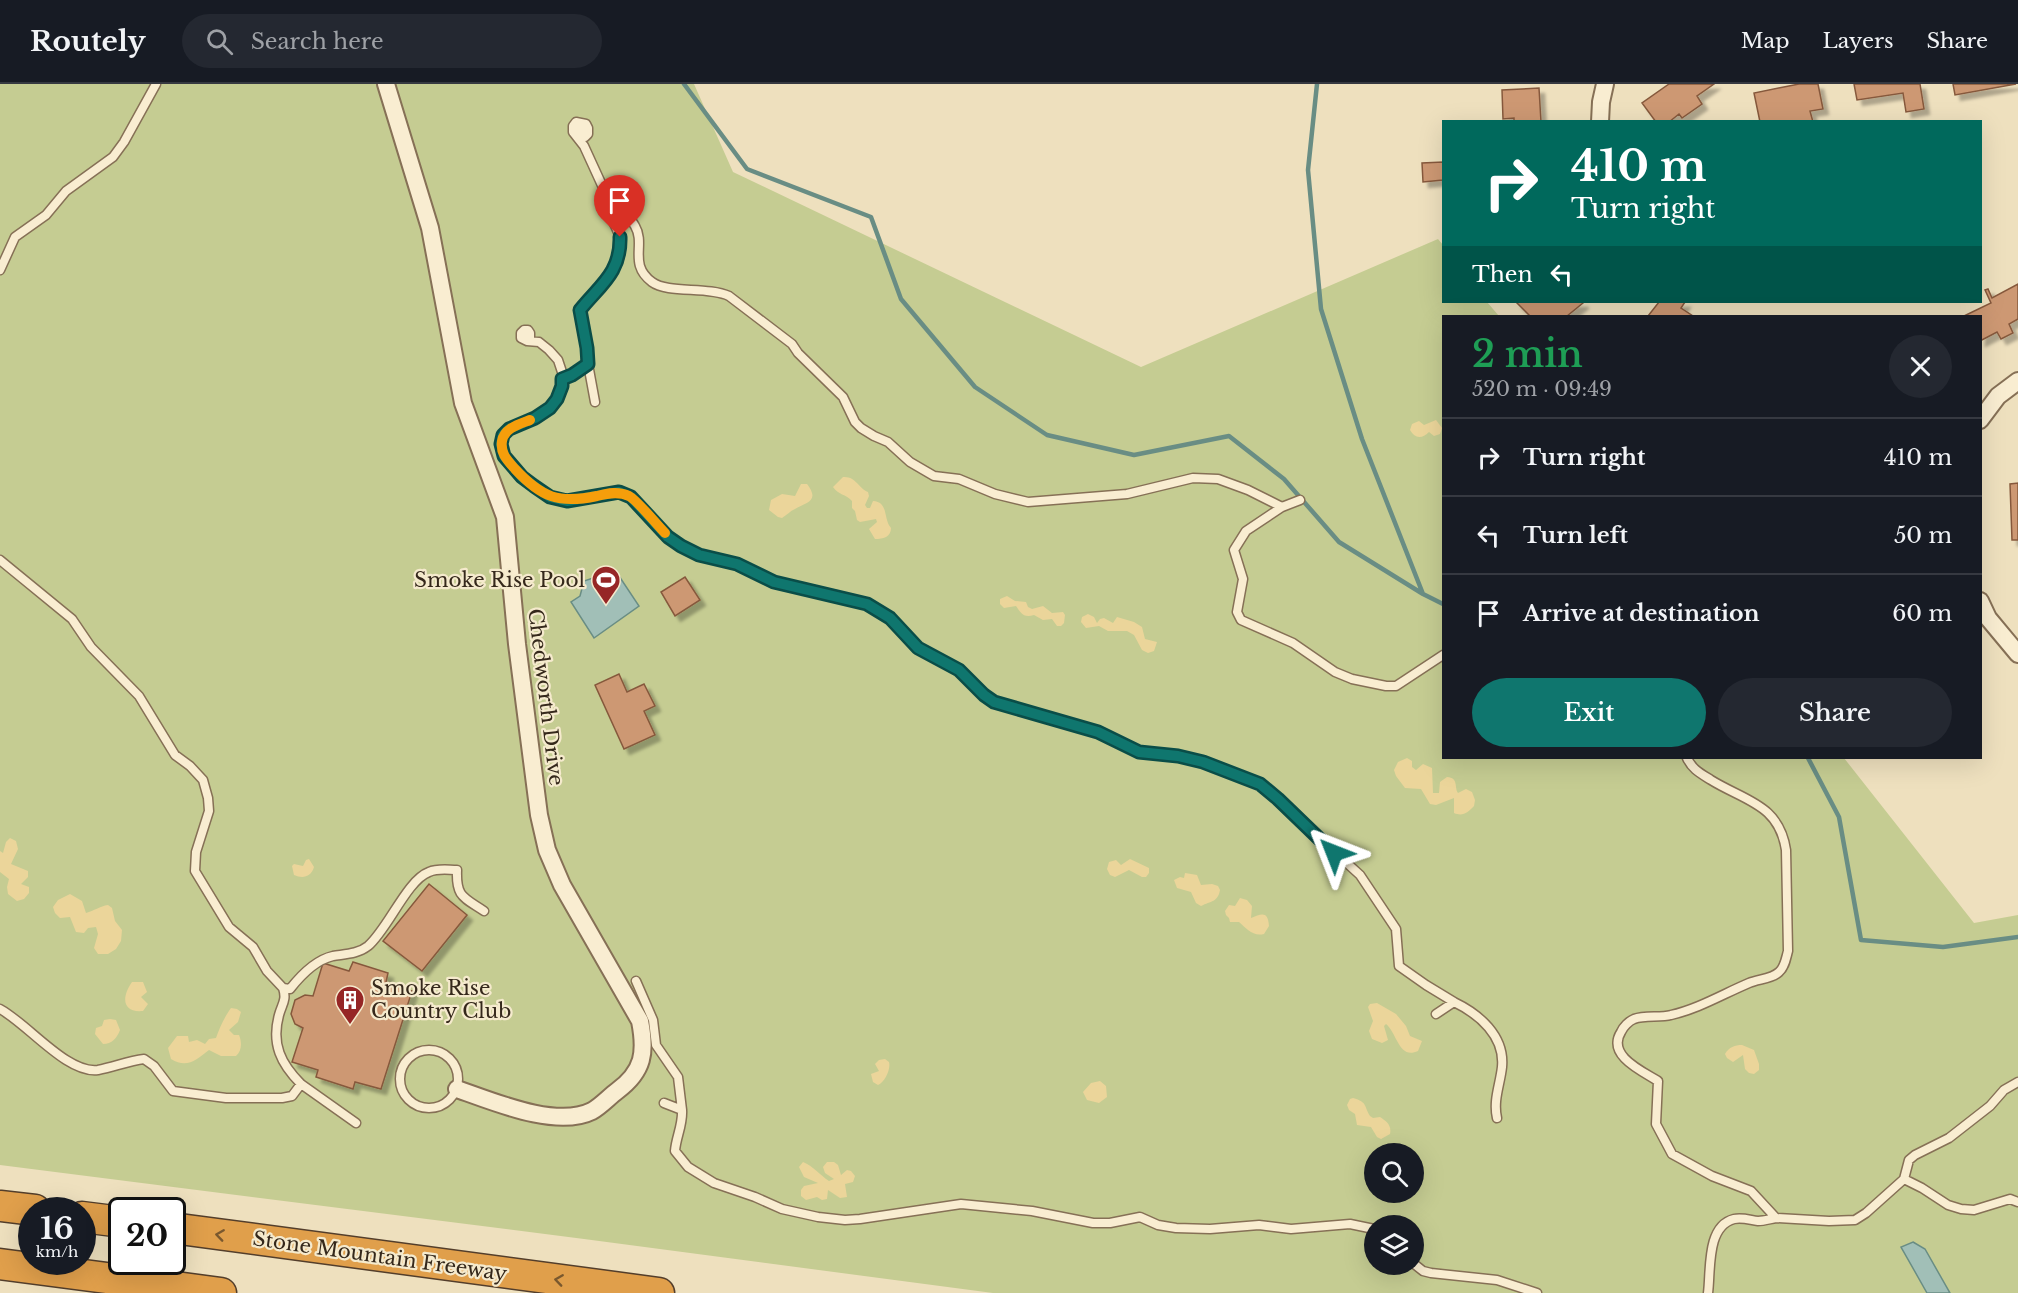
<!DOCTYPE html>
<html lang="en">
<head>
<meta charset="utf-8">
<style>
	body { margin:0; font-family:"Libre Baskerville",serif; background:#242831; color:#f1f3f6; height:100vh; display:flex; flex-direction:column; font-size:22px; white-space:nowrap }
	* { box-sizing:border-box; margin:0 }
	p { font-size:20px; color:#9ea1a6 }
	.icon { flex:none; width:33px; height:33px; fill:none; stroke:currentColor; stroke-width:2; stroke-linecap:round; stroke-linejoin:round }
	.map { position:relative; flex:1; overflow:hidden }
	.side { position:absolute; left:1442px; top:231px; width:540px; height:444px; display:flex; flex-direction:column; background:#171b24; border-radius:0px; box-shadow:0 6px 24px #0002 }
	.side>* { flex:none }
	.banner { position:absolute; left:1442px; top:36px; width:540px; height:183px; border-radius:0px; box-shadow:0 6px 24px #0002; background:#00695c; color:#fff; overflow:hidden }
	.tools { position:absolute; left:1364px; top:1059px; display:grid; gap:12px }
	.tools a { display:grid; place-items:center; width:60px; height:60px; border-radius:50%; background:#171b24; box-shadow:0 6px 24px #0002; font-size:30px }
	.speed { position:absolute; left:18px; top:1113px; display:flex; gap:12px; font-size:30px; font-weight:700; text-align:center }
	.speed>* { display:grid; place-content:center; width:78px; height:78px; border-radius:50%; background:#171b24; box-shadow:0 6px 24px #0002; line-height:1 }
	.speed small { font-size:15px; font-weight:400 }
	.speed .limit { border:3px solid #111; border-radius:9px; background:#fff; color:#111 }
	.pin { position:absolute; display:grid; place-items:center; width:51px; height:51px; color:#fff; margin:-62px -26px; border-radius:50% 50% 50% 0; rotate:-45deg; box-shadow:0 0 6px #0007 }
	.pin .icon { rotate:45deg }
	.me { position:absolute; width:66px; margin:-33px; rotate:315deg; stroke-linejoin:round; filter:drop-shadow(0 0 4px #0008) }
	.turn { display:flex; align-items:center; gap:21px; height:126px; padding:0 30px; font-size:27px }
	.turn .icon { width:78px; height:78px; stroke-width:2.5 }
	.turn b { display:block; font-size:42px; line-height:51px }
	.then { display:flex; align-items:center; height:57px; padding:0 30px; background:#0003; gap:12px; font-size:22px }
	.round { display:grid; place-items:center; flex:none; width:63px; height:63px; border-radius:32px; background:#242831 }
	.summary { display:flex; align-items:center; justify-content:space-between; height:102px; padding:0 30px }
	h1 { font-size:36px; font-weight:600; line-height:45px; color:#1e9e55 }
	.primary-button { display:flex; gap:12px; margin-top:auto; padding:12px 30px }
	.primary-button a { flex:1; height:69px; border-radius:36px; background:#0f766e; color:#fff; font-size:24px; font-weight:600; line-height:69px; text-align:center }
	.primary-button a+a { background:#242831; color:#f1f3f6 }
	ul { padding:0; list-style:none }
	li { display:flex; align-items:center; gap:18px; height:78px; padding:0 30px; border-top:2px solid #363941 }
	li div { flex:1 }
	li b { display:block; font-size:22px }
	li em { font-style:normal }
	header { display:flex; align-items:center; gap:36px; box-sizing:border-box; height:84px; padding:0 30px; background:#171b24; border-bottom:2px solid #363941 }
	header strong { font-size:28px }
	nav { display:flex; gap:33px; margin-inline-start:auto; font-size:21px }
	.search { width:420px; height:54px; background:#242831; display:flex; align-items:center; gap:15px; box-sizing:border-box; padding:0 21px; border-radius:33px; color:#9ea1a6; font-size:22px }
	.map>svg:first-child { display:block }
</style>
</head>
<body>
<header>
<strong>Routely</strong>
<div class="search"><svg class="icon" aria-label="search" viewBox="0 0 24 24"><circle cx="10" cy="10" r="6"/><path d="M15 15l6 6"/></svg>Search here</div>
<nav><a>Map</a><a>Layers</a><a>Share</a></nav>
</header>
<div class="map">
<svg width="2018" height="1209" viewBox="0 0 2018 1209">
	<defs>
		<filter id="shadow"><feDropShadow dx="5.5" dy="5.5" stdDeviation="1.5" flood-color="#0004"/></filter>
	</defs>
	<rect width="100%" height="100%" fill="#eee0be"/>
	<path fill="#c5cc92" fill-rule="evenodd" d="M0,0H694L733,88L1141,283L1438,155L1443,161V218H1487L1499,232H1443V674H1844L1974,839L2018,831V1209H993L584,1155L0,1081ZM1374,1070H1413V1108H1374ZM1374,1142H1413V1180H1374Z"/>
	<path fill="#ebd59a" d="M1436,336L1442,344L1440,350L1434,352L1429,348C1422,355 1415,355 1410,346L1412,340L1419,337L1424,341Z
		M843,393C856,392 858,404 868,408L869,412L865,421L867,424H870L873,417C889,418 883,435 891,444C891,453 883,455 875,455L869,445L877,438L876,435L860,438L857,436L855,427L852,424V417C846,410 838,411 833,403Z
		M801,400H807C820,417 807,418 795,425C790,427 787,431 782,434L778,433L769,426L771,416L782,410L795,412Z
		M1007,512L1015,517L1026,518L1028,523L1032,525L1043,522L1052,529L1063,528L1065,531L1064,539L1061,542H1057L1052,535L1043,536L1034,531C1023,534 1021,529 1016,522L1004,524L1000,520V515Z
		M1088,530L1094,533L1097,539L1100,535L1104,534L1113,539L1117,533L1134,538L1142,543L1145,555L1157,558L1154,567L1148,569L1142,566L1134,551L1127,547H1108L1099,542L1086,544L1081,538L1082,533Z
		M1407,674L1412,677V683L1416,686L1423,680L1432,684L1433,709H1439L1440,698L1447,693C1459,694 1454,703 1458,709L1466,705L1472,708L1475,716L1474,722C1468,728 1463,733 1454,729V714L1436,721L1430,720L1421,705L1405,704L1396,692L1394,686L1398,678Z
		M10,754L16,757L18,765L11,780L28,787V793L21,800L29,803V809L24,815L17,817L8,810L7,803L9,795L0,788V767L3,769L6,758Z
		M309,775L314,783C311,793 303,795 294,791L292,782L294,780L303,782L306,776Z
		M1130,775L1149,784V789L1146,793H1142L1129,786L1115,793L1110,791L1107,785L1109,778L1116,776L1121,781Z
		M1185,789L1197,791L1201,801L1212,800L1218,802L1220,806C1218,818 1211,817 1201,822L1196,819L1191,808L1177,804L1174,796L1180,793L1184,794Z
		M70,810L82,817L86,829C94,827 100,822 108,821L112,824L115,837L122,846L121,857L116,865L108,870H98L94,864L98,850L96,843L88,844L84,849L76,848L70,833L60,834L55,829L53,823L58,816Z
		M1240,814L1247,816L1252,822L1251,834C1261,830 1268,826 1269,842L1264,850C1253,853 1246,844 1239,838H1230L1229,834L1226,831L1225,827L1229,821L1235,822Z
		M132,898H143L147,908L141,913L148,920L143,927C121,929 122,912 132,898Z
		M1377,919L1396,930L1406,942L1410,952L1422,957L1418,967C1399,976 1397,949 1386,940L1384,942L1388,956L1382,959L1372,955L1369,947L1373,937L1368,923L1370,920Z
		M231,924L237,925L241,928L238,938L229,946L234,951H239C242,958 242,967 236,972H221L209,966C196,976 187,985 171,975L168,964L177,952H188L189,958L197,956L205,960L209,955L216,954C219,945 225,932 231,924Z
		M110,935L116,936L120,946C117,954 112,960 103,960L95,950L96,944L102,942L104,936Z
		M1742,961L1754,966L1759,980V986L1754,990L1749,989L1745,985L1743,971L1733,978L1727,974L1725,970C1729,963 1735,961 1742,961Z
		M885,975L889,978C891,985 885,998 878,1001L873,998L871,990L879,987L875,980L879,976Z
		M1100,997L1106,1002L1107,1013L1099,1019L1087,1016L1083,1008L1091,999Z
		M1353,1014C1368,1018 1364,1023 1370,1032L1373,1034L1380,1033C1386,1037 1392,1041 1390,1050L1381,1055L1377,1053L1371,1043L1357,1041L1355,1030L1349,1026L1347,1021L1350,1015Z
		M803,1078C813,1082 820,1091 829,1097L834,1095L825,1089L823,1083L827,1078H834L838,1081L841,1091L847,1086L851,1087L855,1092L853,1098L845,1100L847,1113L840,1114L828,1106L827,1115L822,1116L817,1113L806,1116L801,1112V1106L804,1102L818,1099L804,1093L799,1083Z"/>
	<path fill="#a1bfb7" stroke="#698d84" stroke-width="1.5" d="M617,489L639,522L594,554L571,518L580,512L584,497L596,493L607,495Z
		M1913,1158L1925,1165L1950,1209H1927L1901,1163Z"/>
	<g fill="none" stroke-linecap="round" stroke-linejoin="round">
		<path stroke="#698d84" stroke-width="4.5" d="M684,0L747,85L871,133L901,215L975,303L1047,351L1134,371L1229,352L1284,395L1339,458L1423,510L1443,520
			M1317,0L1308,86L1321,225L1362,355L1423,510
			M1808,674L1839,733L1861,856L1943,863L2018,853"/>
	</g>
	<path fill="#cd9873" stroke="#86593c" stroke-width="1.5" filter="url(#shadow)" d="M1669,0H1714L1697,12L1702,20L1682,34L1679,30L1669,38H1656L1642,19Z
		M1799,0H1818L1823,25L1810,27L1813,38H1760L1754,9Z
		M1854,0H1920L1924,25L1906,28L1903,9L1857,16Z
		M1953,0H2016L1955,11Z
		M1539,4L1541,38H1514V34L1503,35L1502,6Z
		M1443,78V96L1423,98L1422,79Z
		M2018,200V235L2009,240L2013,249L2001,255L1997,248L1980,257V232H1964L1991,219L1985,206L1988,205L1992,214Z
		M1516,218H1582L1583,219L1567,232H1530Z
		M1659,218H1685L1681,224L1693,232H1648Z
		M2018,399V456H2012L2010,400Z
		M685,493L700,516L675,532L661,508Z
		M619,590L627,608L644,600L655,622L644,627L655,651L624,665L595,601Z
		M429,800L467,831L422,887L383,857Z
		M353,878L388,889L386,898L412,907L381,1005L355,998L353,1005L316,993L318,986L292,978L303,944L295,940L291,930L295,916L305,911L313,912L323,879L349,887Z"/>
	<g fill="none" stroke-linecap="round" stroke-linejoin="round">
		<g stroke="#867056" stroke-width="11">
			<path id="service" d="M581,46L583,50L586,46L584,41H578L576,47L580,52L585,53L588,50V44L586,40L576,38L573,42V48L584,62L611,121L608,126C611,135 616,142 619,151C629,182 597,205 580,226L587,264L588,280
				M611,121C620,127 630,132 635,142C646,161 628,180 652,198C668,210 707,202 729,212L792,260L798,269L843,313L855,338L861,344L874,352L888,358L910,378L934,392L959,395L995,410L1028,418L1127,410L1193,394L1218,395L1248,406L1282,423
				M0,186L15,153L46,131L66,107L113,73L124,58L156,0
				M527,250H523L524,252L530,254V249L528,246H524L521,249V254L527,257L539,258L549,266L558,276L563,291L562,302L557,315L550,324L535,334L509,345L503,351L501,360L504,372L522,392L534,402L550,413L567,417L619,408L631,413L668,453L681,462L699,471L737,480L774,498L867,520L890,534L918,564L959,586L984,611L994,618L1098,648L1139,668L1178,672L1203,678L1260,700L1360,791L1396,845L1399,882L1426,901L1454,918
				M562,295L572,291L588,280L595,318
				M1300,416L1282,423L1246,447L1234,466L1243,495L1237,528L1241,536L1293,559L1335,588L1352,595L1386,602H1396L1443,571
				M0,476L72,535L91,563L139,612L175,671L190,682L203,696L208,714L209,727L196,768L195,787L229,843L253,863L267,887L283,904
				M1687,674C1692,685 1700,689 1711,696C1745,717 1779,720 1786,766L1788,867C1786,874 1785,883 1779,888C1772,895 1758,895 1749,899C1723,910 1698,925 1671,931C1660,934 1645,931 1634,935C1629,937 1623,943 1621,948C1606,972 1644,988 1658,997L1656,1040L1672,1070L1712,1092L1751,1107L1776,1134L1829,1137L1855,1136L1866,1129L1904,1095L1909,1076L1915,1071L1949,1054L1990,1022L2004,1006L2018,998
				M636,897L653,936L656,961L678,993L682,1026
				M0,925C28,940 67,990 98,986C114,983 128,977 144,975L154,982L173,1007L226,1014H282L292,1012L301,1000L356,1039
				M1436,930L1454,918C1479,930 1505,952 1502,983C1500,1001 1493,1016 1497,1034
				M400 995a29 29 0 1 1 58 0a29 29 0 1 1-58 0Z
				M301,1000C281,980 271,960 279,931C282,920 287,916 283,904L290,905C301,891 315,876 333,872C345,870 358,870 368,862C388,845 407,796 429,788C438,784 448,786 457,786C456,813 463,813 484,827
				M664,1019L682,1026C683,1041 676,1053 675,1067L688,1083L714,1099L755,1113L782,1125L818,1133L845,1136L860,1135L961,1120L1032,1127L1093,1139H1110L1140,1133L1158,1141L1176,1144L1210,1145L1259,1141L1291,1145L1350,1140L1374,1145
				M1904,1095L1922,1104L1948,1121L1961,1125L1974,1126L2010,1115L2018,1118
				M1413,1179L1423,1187L1431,1189L1497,1196L1537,1209
				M1708,1209C1711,1187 1706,1142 1734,1135C1742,1133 1750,1136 1758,1137C1764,1137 1770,1135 1776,1134"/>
		</g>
		<g stroke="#867056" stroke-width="20">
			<path id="minor" d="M386,0L430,144L463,319L505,433L517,560L539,731L547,766L562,801L640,937C646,968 644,987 617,1007C609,1013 601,1022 592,1027C556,1045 492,1017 457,1005
				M1600,38L1601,18L1605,0
				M1980,336L1998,312L2018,297
				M1980,517L1988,534L2018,570"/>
		</g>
		<g stroke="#533e2b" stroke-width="33">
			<path id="motorway" d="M0,1122L35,1126
				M82,1133L122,1138
				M172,1144L659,1209
				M0,1180L221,1209"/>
		</g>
		<use href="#service" stroke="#f9edd1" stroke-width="8"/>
		<use href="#minor" stroke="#f9edd1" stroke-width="16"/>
		<use href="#motorway" stroke="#e09f4b" stroke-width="30"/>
	</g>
	<defs><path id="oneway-chevron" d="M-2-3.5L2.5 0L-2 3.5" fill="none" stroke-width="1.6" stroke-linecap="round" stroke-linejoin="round" transform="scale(1.5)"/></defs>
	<g stroke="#79582e">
		<use href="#oneway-chevron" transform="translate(220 1151) rotate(-172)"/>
		<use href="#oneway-chevron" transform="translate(559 1196) rotate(-172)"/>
	</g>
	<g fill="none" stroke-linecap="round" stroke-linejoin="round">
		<g stroke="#0a4d48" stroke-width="15">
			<path id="route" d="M620,153C621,189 600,201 580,226L587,264L588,280L572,291L562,295V302L557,315L550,324L535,334L509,345L503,351L501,360L504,372L522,393L534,402L550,413L567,417L619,408L631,413L668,453L681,462L699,471L737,480L774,498L867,520L890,534L918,564L959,586L984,611L994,618L1098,648L1139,668L1178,672L1203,678L1260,700L1278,715L1334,769"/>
		</g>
		<use href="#route" stroke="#0f766e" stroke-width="10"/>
		<path stroke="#f59e0b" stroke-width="10" d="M530,336C520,340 504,344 502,357C500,369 507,376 515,385C542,414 559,420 597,412C608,409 619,407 629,412C638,417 656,440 665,449"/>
	</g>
	<defs>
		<g id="stadium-pin" transform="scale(1.5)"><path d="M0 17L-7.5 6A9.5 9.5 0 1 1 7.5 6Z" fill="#962626" stroke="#f5eacd"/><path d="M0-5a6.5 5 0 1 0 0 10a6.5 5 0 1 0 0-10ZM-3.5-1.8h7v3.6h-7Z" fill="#fff"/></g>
		<g id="building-pin" transform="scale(1.5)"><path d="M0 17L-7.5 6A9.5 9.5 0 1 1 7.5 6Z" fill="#962626" stroke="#f5eacd"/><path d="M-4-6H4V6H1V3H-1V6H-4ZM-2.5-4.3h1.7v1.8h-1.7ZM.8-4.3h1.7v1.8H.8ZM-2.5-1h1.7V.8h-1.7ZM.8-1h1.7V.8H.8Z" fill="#fff"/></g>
	</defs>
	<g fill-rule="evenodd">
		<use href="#stadium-pin" x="606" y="496"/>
		<use href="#building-pin" x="350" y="916"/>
	</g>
	<g text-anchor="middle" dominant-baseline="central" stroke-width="4.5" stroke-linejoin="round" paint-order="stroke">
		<g font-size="20" fill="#35281b" stroke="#f5eacd" text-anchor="end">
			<text x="585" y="496">Smoke Rise Pool</text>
			<text x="371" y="904" text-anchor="start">Smoke Rise<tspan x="371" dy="23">Country Club</tspan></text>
		</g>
		<g font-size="20" fill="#35281b" stroke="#f5eacd">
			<text transform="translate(546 613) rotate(83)">Chedworth Drive</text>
			<text transform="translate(380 1172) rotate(8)">Stone Mountain Freeway</text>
		</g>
	</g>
</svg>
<div class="tools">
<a><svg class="icon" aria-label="search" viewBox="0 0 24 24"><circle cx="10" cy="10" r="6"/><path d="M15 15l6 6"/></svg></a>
<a><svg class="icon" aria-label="layers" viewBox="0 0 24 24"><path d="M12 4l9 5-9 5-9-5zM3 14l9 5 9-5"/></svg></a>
</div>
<div class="speed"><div>16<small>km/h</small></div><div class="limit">20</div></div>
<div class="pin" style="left:620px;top:153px;background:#d93025"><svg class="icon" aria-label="arrive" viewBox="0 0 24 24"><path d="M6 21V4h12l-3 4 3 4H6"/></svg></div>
<svg class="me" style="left:1334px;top:769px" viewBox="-20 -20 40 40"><path d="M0-17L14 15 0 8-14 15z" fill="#0f766e" stroke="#fff" stroke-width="4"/></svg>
<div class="banner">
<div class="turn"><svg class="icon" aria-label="right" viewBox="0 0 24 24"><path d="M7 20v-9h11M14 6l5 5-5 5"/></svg><div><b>410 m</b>Turn right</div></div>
<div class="then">Then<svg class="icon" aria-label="left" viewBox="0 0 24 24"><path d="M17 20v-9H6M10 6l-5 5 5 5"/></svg></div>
</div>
<section class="side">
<div class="summary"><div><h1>2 min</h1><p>520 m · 09:49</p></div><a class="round"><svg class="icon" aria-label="close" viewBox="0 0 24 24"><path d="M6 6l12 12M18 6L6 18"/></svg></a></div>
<ul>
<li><svg class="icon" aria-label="right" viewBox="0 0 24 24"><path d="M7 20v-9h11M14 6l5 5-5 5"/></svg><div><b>Turn right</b></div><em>410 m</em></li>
<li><svg class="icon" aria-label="left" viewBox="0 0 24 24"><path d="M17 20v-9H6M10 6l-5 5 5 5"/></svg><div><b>Turn left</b></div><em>50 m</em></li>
<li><svg class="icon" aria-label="arrive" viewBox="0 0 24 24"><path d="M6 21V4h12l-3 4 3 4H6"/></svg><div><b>Arrive at destination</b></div><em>60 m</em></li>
</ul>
<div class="primary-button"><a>Exit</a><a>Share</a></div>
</section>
</div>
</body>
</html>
